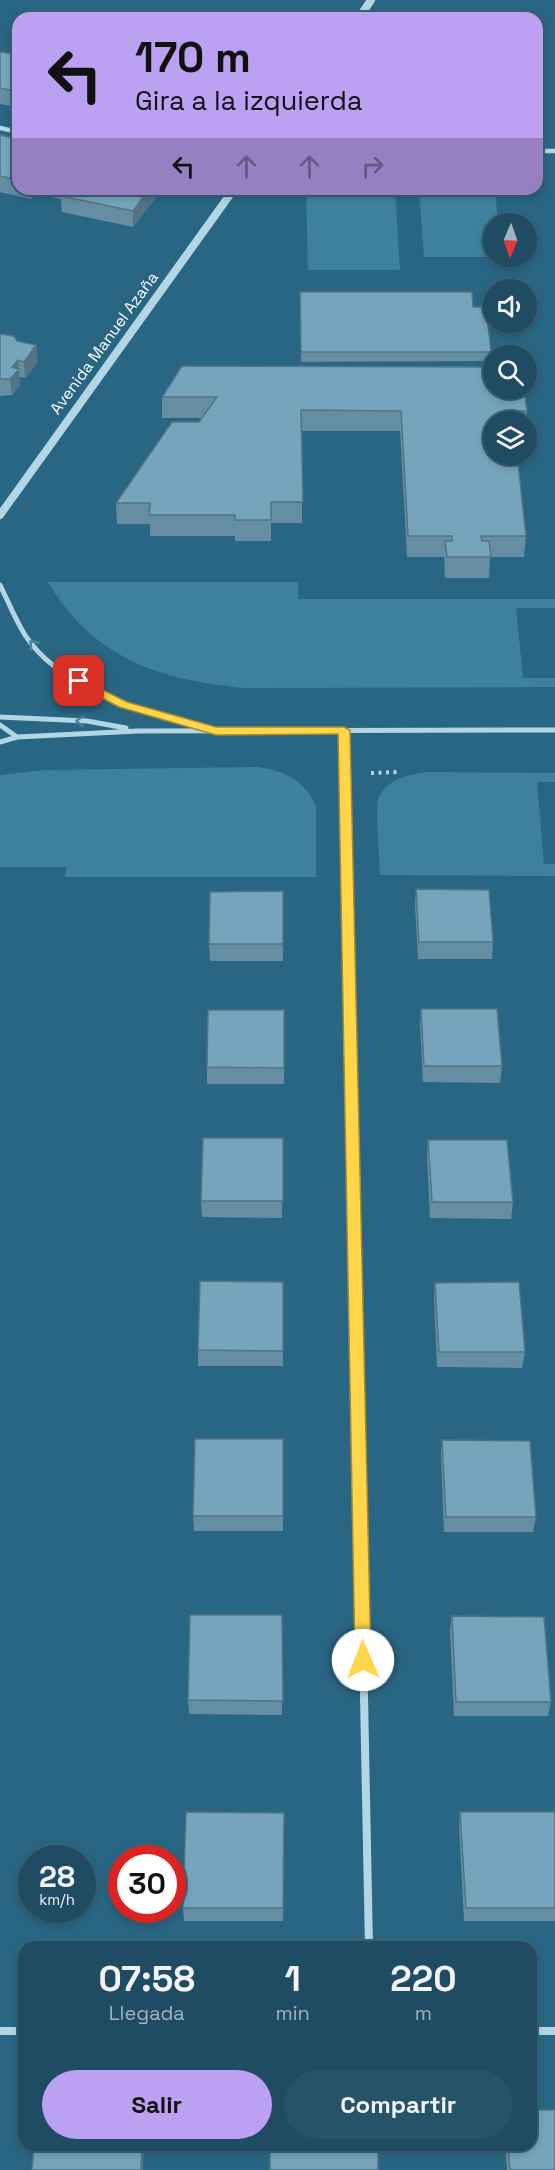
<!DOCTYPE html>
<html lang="es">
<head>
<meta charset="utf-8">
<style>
	body { margin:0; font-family:"Space Grotesk",sans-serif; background:#275368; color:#f1f3f6; height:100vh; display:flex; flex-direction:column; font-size:22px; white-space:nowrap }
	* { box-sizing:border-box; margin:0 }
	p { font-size:20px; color:#a1b4be }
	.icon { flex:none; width:33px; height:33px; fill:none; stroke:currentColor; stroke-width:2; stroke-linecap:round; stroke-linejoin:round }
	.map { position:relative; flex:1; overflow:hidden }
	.details { position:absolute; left:18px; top:1941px; width:519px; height:210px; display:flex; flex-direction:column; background:#1f4c62; border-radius:18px; box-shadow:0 3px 9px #0003,0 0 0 2px #3c6377 }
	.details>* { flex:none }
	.guide { position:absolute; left:12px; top:12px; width:531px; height:183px; border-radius:18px; box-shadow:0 3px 9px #0003,0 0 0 2px #3c6377; background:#bca0f2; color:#111; overflow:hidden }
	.needle { width:39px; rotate:182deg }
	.fabs { position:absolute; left:483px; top:213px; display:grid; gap:12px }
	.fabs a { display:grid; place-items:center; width:54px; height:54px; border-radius:50%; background:#1f4c62; box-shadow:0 3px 9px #0003,0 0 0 2px #3c6377; font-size:30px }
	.speed { position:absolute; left:18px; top:1845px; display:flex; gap:12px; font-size:30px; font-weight:700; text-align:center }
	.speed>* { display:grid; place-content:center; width:78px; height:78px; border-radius:50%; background:#1f4c62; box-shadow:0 3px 9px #0003,0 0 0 2px #3c6377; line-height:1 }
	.speed small { font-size:15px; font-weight:400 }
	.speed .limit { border:9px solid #d22; background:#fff; color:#111 }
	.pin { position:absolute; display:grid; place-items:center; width:51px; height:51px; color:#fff; margin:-26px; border-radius:12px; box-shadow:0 3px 9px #0006 }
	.me { position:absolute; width:66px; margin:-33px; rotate:359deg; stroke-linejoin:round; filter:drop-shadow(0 0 4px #0008) }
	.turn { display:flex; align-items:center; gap:21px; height:126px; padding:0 24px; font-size:27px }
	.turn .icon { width:78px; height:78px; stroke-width:2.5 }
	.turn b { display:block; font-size:42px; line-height:51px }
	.lanes { display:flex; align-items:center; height:57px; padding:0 24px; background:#0003; justify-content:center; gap:30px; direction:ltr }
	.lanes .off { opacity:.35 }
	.eta { display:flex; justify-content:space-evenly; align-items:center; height:102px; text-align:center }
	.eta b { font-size:36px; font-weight:800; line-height:42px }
	.button { display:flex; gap:12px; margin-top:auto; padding:12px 24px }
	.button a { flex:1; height:69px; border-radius:36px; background:#bca0f2; color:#111; font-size:24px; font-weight:800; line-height:69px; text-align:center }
	.button a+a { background:#275368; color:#f1f3f6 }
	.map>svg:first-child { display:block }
</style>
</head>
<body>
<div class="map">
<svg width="555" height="2170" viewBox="0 0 555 2170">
	<rect width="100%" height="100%" fill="#296683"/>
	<path fill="#3e819f" d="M306,189H395L400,270H308Z
		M419,189H495L498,223L494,224V256L502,257H424Z
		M48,582H298V599H555V608H516L523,678H555V687L244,688C159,680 93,658 48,582Z
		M258,767C284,771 305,780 316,806V877H65L66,867H0V775L45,770Z
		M428,772L555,773V782H537L544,864H555V876L380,875C380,860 375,812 378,800C384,780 409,774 428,772Z"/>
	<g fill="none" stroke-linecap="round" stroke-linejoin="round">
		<path stroke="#b3d6e6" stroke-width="4" stroke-dasharray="3 4.5" stroke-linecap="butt" d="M371,773L397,772"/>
		<path stroke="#b3d6e6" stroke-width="4.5" d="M0,128L18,132
			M537,151H555"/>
		<path stroke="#b3d6e6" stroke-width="5" d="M0,585C8,601 15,619 25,635C61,691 147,711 207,728
			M0,717L87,721L126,728
			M0,725L17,737
			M344,730L355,1247
			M0,742L17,737L138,731L555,730"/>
		<path stroke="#b3d6e6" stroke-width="8" d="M355,1246L369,1947
			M0,2031H24
			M531,2031H555"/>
		<path stroke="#b3d6e6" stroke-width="8" d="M359,18L371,0
			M0,515L234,189"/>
	</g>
	<path fill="#658ea2" d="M0,52L18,55V107L0,104Z
		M0,135L18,139V189H159V193L133,227L62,212L61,199L35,194L31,199L0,192Z
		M300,292L473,307L491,352L490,361L301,362Z
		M0,334L17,341L38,362L25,378L19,377L20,385L12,395L0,396Z
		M498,396L527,411L526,422H494L526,536L524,557H490L489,578H445L444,557H407L400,431H302V523H271V541H235V536H150V524H117L116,503L199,422L202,418H162V397Z
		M416,889L493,942L492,959H418L415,906Z
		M283,891V961H210L209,944Z
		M421,1009L502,1066L500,1083L423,1082L420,1025Z
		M284,1010V1084H207V1067Z
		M283,1138L282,1218L202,1217L201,1201Z
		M428,1140L513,1202L511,1219L430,1218L427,1156Z
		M283,1282V1366H198V1350Z
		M435,1283L525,1352L522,1368L437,1367L434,1298Z
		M283,1439V1531H194L193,1516Z
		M442,1440L536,1517L533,1532H444L441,1456Z
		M282,1615V1715L189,1714L188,1700Z
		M452,1616L551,1702L548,1716H454L450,1631Z
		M460,1812H555V1921H464L459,1826Z
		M284,1813L283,1921H184L183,1908Z
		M505,2145H531L555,2170H507Z"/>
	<path fill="#527484" d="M30,189H34L35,194L31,199Z
		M149,189H159V193L133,227V211Z
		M36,345L38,362L25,378L24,362Z
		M18,360L20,385L12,395L10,379L12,367Z
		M142,2145H144L143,2170H141Z"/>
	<path fill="#75a5bc" stroke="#527484" stroke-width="1.5" d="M0,52L18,55V92L0,88Z
		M0,135L18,139V180L0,176Z
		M66,189H149L133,211L61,196Z
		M300,292H472L473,307H486L491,352H301Z
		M0,334L14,336L17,341L36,345L24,362L18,360L12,367L19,369L10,379H0Z
		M182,366L494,367V388H497L498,396L525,397L527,411H512L513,422H494V454H517L526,536H481L482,541H489L491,557H447L445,541H452V536H408L401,411L301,410L303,502H271V520H235V515H149L150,503H116L172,422H199L217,397H162Z
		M416,889L489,890L493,942H419Z
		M283,891V944H209L210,892Z
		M421,1009H497L502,1066H424Z
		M208,1010H284V1068L207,1067Z
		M203,1138H283V1201H201Z
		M428,1140H507L513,1202H432Z
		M200,1281L283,1282V1351L198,1350Z
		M519,1282L525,1352H439L435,1283Z
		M195,1439H283V1516H193Z
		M442,1440L530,1441L536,1517H446Z
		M190,1615H282L283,1701L188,1700Z
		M452,1616L544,1617L551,1702H456Z
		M186,1812L284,1813L283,1908H183Z
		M460,1812H555V1908H466Z
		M531,2110H555V2170H510L508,2145H531Z
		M34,2145H142L141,2170H32Z
		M270,2145H378V2170H270Z"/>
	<defs><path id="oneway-chevron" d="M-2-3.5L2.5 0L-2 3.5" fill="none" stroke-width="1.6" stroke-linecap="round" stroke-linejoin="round" transform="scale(1.5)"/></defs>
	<g stroke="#4c829c">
		<use href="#oneway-chevron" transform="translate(33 644) rotate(-134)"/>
		<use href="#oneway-chevron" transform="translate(80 721) rotate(-176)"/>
	</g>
	<path fill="#ffd54a" stroke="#a68a30" stroke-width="1.5" d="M79,678L127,702L216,727H344L350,730L371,1660L369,1665L363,1667L357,1665L355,1660L338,734L216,735L119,707L75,684L73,681Z"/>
	<g text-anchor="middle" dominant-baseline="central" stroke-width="6" stroke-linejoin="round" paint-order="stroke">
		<g font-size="16" fill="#fff" stroke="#296683">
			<text transform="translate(104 343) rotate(-54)">Avenida Manuel Azaña</text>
		</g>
	</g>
</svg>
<div class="fabs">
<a><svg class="needle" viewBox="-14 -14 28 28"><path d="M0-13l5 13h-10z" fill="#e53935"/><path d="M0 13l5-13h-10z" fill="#a1b4be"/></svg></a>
<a><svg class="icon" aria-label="sound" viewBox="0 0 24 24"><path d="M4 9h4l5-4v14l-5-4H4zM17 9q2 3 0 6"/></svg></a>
<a><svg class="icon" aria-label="search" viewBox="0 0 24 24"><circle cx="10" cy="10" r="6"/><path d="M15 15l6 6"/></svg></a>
<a><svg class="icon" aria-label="layers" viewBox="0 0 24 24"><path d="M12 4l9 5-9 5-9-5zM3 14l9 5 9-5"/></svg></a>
</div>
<div class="speed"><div>28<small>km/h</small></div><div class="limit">30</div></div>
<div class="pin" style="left:79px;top:681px;background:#d93025"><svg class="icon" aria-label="arrive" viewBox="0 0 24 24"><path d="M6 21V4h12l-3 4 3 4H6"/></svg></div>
<svg class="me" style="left:363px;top:1660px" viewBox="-20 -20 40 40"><circle r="19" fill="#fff"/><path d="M0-13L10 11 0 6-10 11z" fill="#ffd54a"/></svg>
<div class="guide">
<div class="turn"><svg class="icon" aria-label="left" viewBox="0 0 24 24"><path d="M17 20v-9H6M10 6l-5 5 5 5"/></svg><div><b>170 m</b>Gira a la izquierda</div></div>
<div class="lanes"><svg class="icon" aria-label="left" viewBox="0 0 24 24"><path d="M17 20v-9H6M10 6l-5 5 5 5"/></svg><svg class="icon off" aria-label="ahead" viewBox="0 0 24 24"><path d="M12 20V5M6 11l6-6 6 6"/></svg><svg class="icon off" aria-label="ahead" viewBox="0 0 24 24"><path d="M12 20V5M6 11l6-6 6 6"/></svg><svg class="icon off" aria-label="right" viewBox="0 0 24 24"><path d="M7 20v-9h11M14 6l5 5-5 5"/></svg></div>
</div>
<section class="details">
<div class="eta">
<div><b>07:58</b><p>Llegada</p></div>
<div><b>1</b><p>min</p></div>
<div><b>220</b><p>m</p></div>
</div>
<div class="button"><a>Salir</a><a>Compartir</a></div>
</section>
</div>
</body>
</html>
